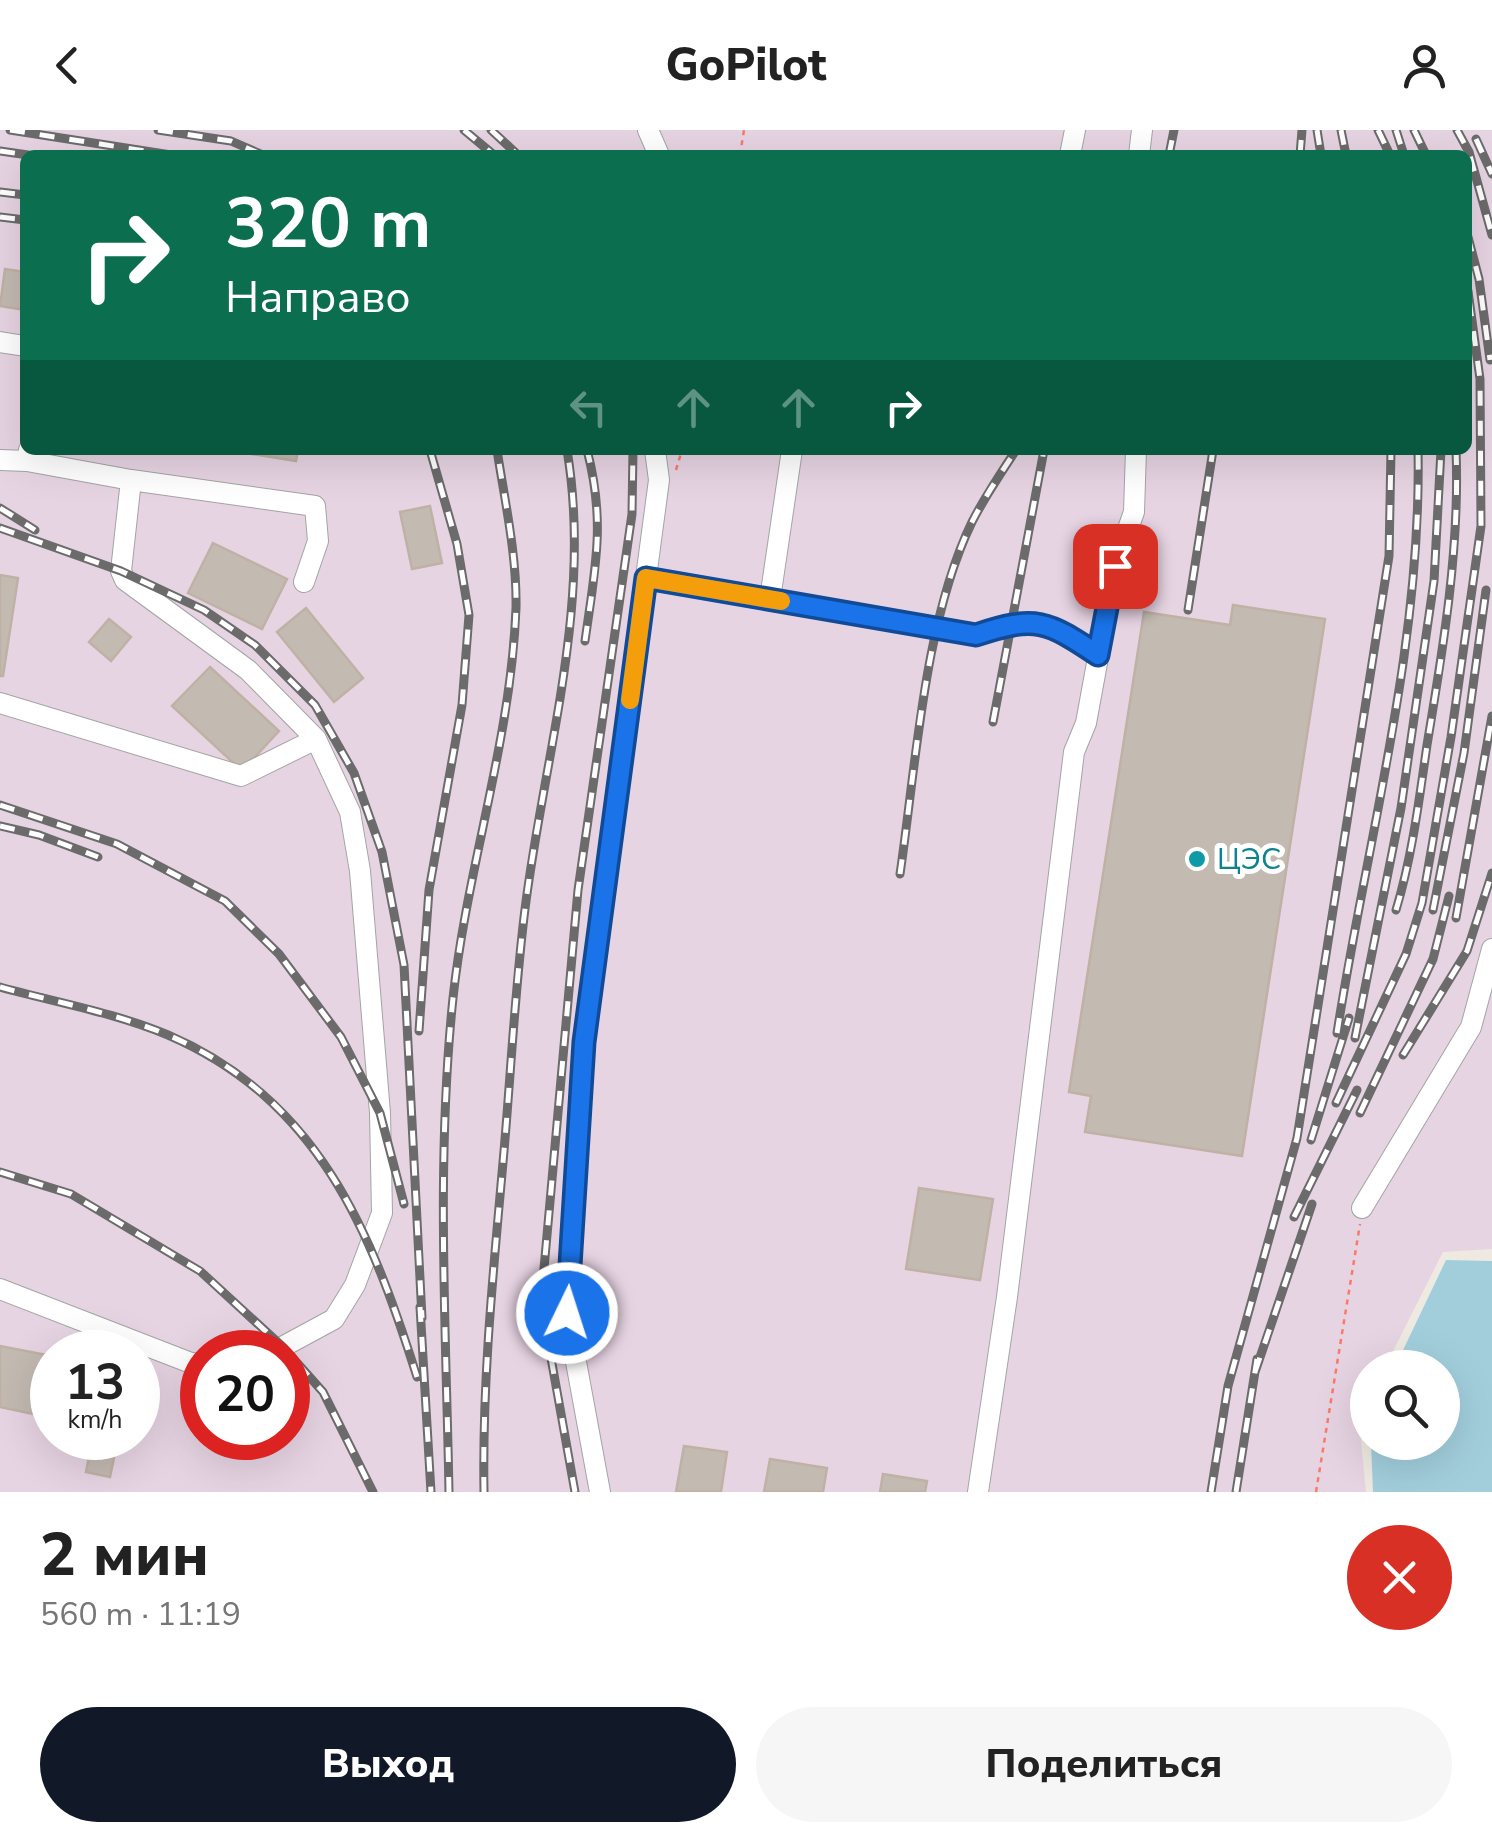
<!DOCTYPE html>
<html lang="ru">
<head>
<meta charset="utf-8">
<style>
	body { margin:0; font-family:"Nunito Sans",sans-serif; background:#f6f6f6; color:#222; height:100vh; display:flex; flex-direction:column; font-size:38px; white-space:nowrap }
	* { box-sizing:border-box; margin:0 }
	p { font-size:32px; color:#767676 }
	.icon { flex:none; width:55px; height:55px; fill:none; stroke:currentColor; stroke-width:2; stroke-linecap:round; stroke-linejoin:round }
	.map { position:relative; height:1362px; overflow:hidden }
	.drawer { display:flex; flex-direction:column; background:#fff; flex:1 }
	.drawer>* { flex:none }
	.hud { position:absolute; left:20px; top:20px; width:1452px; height:305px; border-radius:15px; box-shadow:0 10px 40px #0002; background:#0b6e4f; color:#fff; overflow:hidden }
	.tools { position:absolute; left:1350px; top:1220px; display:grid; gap:20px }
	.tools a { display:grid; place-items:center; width:110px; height:110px; border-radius:50%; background:#fff; box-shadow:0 10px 40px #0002; font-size:50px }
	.speed { position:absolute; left:30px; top:1200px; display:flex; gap:20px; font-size:50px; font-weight:700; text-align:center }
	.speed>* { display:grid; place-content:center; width:130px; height:130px; border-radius:50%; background:#fff; box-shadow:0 10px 40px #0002; line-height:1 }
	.speed small { font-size:25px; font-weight:400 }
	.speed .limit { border:15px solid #d22; background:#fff; color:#111 }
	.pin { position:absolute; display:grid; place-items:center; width:85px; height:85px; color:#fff; margin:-42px; border-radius:20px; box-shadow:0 5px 15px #0006 }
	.me { position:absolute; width:110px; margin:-55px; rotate:4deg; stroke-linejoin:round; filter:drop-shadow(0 0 8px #0008) }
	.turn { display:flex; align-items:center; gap:35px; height:210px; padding:0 40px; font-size:45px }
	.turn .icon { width:130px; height:130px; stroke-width:2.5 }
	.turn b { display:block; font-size:70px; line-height:85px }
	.lanes { display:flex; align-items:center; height:95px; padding:0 40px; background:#0003; justify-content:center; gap:50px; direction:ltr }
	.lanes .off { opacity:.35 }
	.round { display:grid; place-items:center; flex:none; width:105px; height:105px; border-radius:52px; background:#f6f6f6 }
	.overview { display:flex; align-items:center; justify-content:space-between; height:170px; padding:0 40px }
	h1 { font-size:60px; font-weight:800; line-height:75px }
	.primary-button { display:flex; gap:20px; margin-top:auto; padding:20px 40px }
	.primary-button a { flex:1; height:115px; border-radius:60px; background:#111827; color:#fff; font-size:40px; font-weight:800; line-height:115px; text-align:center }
	.primary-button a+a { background:#f6f6f6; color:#222 }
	header { display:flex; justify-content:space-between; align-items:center; height:130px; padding:0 40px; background:#fff; font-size:45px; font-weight:800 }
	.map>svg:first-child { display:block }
</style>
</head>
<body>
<header><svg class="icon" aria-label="back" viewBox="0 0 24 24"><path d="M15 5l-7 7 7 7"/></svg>GoPilot<svg class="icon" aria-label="person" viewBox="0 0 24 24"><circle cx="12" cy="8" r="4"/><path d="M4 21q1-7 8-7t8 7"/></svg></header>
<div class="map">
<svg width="1492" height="1362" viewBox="0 0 1492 1362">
	<rect width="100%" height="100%" fill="#eeeae2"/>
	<path fill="#e7d4e3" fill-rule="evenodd" d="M0,0H1492V1119L1443,1122L1385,1237L1368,1238L1367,1272L1359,1290L1366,1362H0ZM25,25H1468V320H25ZM52,1222H138V1308H52ZM202,1222H288V1308H202Z"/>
	<path fill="#a2cedc" d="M1446,1130L1492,1131V1362H1373L1371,1313L1442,1312V1238L1395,1237Z"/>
	<path fill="#c3bab2" stroke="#c0b1a5" stroke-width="2.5" d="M5,139L25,142V180L0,176Z
		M227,320H298L296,331Z
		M430,376L442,433L412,439L400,382Z
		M213,413L287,449L262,499L188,463Z
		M0,445L18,448L3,546H0Z
		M1233,475L1325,489L1242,1026L1085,1002L1091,966L1069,962L1144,482L1230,495Z
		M306,478L363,548L334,572L277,502Z
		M109,489L131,507L111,531L89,512Z
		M210,537L279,601L242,641L172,576Z
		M919,1058L993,1069L980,1150L906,1139Z
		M0,1216L52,1226V1288L0,1277Z
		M75,1308H118L110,1347L86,1342L92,1311Z
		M684,1316L727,1322L721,1362H676Z
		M770,1329L827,1338L823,1362H764Z
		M883,1344L927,1351L925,1362H880Z"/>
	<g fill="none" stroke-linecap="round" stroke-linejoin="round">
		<g stroke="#a4a4a4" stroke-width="22">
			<path id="minor" d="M648,0L659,25
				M1070,25L1075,0
				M1139,25L1142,0
				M0,212L25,216
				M29,320L27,331L131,350L315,376L318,411L304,452
				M0,330L27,331
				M131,350L121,441L125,450L248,540L316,609L350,682L360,741L380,983L382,1083L355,1155L334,1189L273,1222
				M646,447L977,505C1036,485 1047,491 1098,525
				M770,469L792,320
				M0,573L241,646L316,609
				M1362,1078L1471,897L1492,819
				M0,1159L191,1233L202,1234
				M600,1362L567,1183L584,912L659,350L655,320
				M978,1362L1007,1167L1074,622L1086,593L1115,435L1134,382L1136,320"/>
		</g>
		<path stroke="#fa7a68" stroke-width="2.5" stroke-dasharray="5 5" stroke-linecap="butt" d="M740,25L744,0
			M676,340L682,320
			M1316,1362L1360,1094"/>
		<use href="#minor" stroke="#fff" stroke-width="20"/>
		<g stroke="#6b6b6b" stroke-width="9">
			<path id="rail" d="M10,0L171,25
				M158,0L231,11L263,25
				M464,0L494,25
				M491,0L518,25
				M1317,0L1321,25
				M1341,0L1346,25
				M1378,0L1390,25
				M1396,0L1404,25
				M1414,0L1426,25
				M1457,0L1469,22L1492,105
				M1476,9L1492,44
				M0,21L28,25
				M1169,25L1174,0
				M1300,25L1302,0
				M0,62L25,65
				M0,87L25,90
				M1468,107L1479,149L1490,230
				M0,378L35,400
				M0,398L121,441L204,480L255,515L315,575L354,643L382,722L404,835L422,1188
				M1188,480L1213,320
				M585,511C595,439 606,392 587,320
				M993,592L1044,320
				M0,675L117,714L225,771L279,824L341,907L380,983L404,1074
				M0,696L39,705L98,727
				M900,744C916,635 924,491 972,392C984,368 1001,343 1016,320
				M1396,780C1412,727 1419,671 1427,615C1443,519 1460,418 1456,320
				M1433,780L1464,623L1486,460
				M1456,788L1492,586
				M0,857C55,872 116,883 168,905C319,970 371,1101 417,1247
				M419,901L429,760L462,575L469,485L457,414L430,320
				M1337,903C1367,710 1422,517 1418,320
				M1355,908L1401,678L1434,451L1441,320
				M1403,925L1467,821L1492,743
				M1336,973L1406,824L1422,773L1451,607L1481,396L1480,249L1468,161
				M1360,983L1433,829L1449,766
				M1311,1010L1349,888
				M0,1042L71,1064L200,1141L283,1217L323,1262L373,1362
				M1294,1087L1357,960
				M420,1177L431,1362
				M1255,1242L1312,1074
				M449,1362C446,1198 436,1032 453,868C467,737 511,611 516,478C517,426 505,372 497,320
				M484,1362C482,1248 494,1135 504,1021C511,940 515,859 525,779C544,626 593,475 567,320
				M575,1362L541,1172L578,760L632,384L633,320
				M1211,1362L1228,1256L1297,1008L1389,426L1391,320
				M1236,1362L1257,1229"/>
		</g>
		<use href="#rail" stroke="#fff" stroke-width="5" stroke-dasharray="15" stroke-linecap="butt"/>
	</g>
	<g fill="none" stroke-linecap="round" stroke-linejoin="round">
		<g stroke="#114b97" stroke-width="25">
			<path id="route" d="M567,1183L584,912L646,448L976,505C1036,485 1047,491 1098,525L1115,436"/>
		</g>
		<use href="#route" stroke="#1a73e8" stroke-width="18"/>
		<path stroke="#f59e0b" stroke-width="18" d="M630,570L646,448L781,471"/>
	</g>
	<circle fill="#0f9aa8" stroke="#fff" stroke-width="4" cx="1197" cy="729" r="10"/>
	<g text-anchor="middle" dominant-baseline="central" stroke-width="10" stroke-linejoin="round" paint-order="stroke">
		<g font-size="30" fill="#0d838f" stroke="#fff" text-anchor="start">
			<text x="1217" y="729">ЦЭС</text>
		</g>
	</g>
</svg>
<div class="tools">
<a><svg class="icon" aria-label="search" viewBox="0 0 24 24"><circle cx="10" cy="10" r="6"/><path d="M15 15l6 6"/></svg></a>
</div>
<div class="speed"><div>13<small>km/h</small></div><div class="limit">20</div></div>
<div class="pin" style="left:1115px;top:436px;background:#d93025"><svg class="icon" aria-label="arrive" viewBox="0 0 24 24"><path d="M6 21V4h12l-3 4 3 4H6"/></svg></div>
<svg class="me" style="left:567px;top:1183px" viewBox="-20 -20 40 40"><circle r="17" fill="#1a73e8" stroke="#fff" stroke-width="3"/><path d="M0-11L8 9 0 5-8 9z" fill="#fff"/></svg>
<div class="hud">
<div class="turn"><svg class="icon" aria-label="right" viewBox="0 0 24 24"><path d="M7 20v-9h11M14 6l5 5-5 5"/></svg><div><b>320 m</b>Направо</div></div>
<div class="lanes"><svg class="icon off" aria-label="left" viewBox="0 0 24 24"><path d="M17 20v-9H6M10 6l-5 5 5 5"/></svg><svg class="icon off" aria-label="ahead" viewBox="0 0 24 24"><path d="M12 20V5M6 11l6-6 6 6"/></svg><svg class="icon off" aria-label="ahead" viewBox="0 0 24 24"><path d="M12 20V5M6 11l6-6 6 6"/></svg><svg class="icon" aria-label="right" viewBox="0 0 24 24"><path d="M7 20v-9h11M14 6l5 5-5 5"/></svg></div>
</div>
</div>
<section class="drawer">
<div class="overview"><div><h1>2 мин</h1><p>560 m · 11:19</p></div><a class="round" style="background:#d93025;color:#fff"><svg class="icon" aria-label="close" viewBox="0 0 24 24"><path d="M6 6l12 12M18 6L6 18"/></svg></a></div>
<div class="primary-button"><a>Выход</a><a>Поделиться</a></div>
</section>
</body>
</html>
